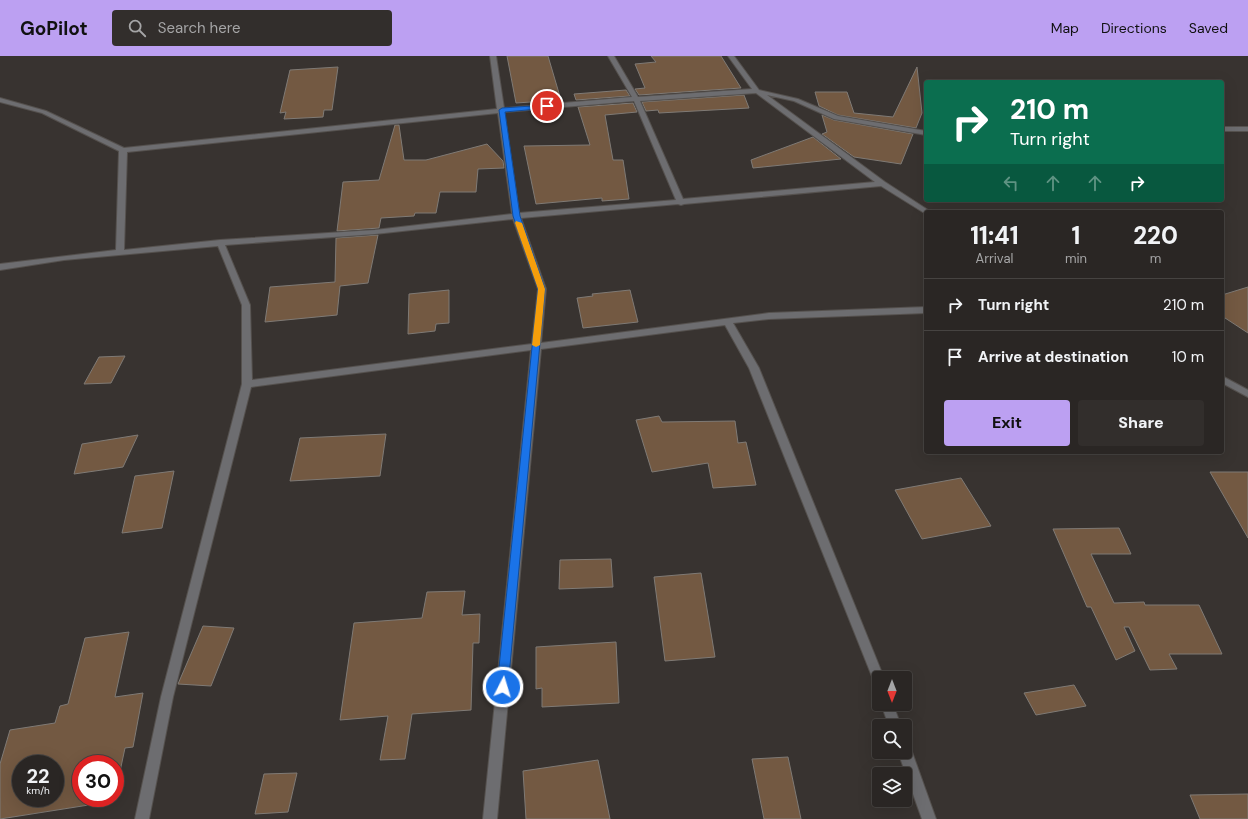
<!DOCTYPE html>
<html lang="en">
<head>
<meta charset="utf-8">
<style>
	body { margin:0; font-family:"DM Sans",sans-serif; background:#322e2c; color:#f1f3f6; height:100vh; display:flex; flex-direction:column; font-size:15px; white-space:nowrap }
	* { box-sizing:border-box; margin:0 }
	p { font-size:13px; color:#a5a5a6 }
	.icon { flex:none; width:22px; height:22px; fill:none; stroke:currentColor; stroke-width:2; stroke-linecap:round; stroke-linejoin:round }
	.map { position:relative; flex:1; overflow:hidden }
	.drawer { position:absolute; left:924px; top:154px; width:300px; height:244px; display:flex; flex-direction:column; background:#2a2624; border-radius:4px; box-shadow:0 4px 16px #0002,0 0 0 1px #464341 }
	.drawer>* { flex:none }
	.top-card { position:absolute; left:924px; top:24px; width:300px; height:122px; border-radius:4px; box-shadow:0 4px 16px #0002,0 0 0 1px #464341; background:#0b6e4f; color:#fff; overflow:hidden }
	.needle { width:26px; rotate:180deg }
	.fabs { position:absolute; left:872px; top:615px; display:grid; gap:8px }
	.fabs a { display:grid; place-items:center; width:40px; height:40px; border-radius:4px; background:#2a2624; box-shadow:0 4px 16px #0002,0 0 0 1px #464341; font-size:20px }
	.speed { position:absolute; left:12px; top:699px; display:flex; gap:8px; font-size:20px; font-weight:700; text-align:center }
	.speed>* { display:grid; place-content:center; width:52px; height:52px; border-radius:50%; background:#2a2624; box-shadow:0 4px 16px #0002,0 0 0 1px #464341; line-height:1 }
	.speed small { font-size:10px; font-weight:400 }
	.speed .limit { border:6px solid #d22; background:#fff; color:#111 }
	.pin { position:absolute; display:grid; place-items:center; width:34px; height:34px; color:#fff; margin:-17px; border:2px solid #fff; border-radius:50%; box-shadow:0 1px 4px #0007 }
	.me { position:absolute; width:44px; margin:-22px; rotate:5deg; stroke-linejoin:round; filter:drop-shadow(0 0 3px #0008) }
	.turn { display:flex; align-items:center; gap:14px; height:84px; padding:0 20px; font-size:18px }
	.turn .icon { width:52px; height:52px; stroke-width:2.5 }
	.turn b { display:block; font-size:28px; line-height:34px }
	.lanes { display:flex; align-items:center; height:38px; padding:0 20px; background:#0003; justify-content:center; gap:20px; direction:ltr }
	.lanes .off { opacity:.35 }
	.eta { display:flex; justify-content:space-evenly; align-items:center; height:68px; text-align:center }
	.eta b { font-size:24px; font-weight:800; line-height:28px }
	.action { display:flex; gap:8px; margin-top:auto; padding:8px 20px }
	.action a { flex:1; height:46px; border-radius:4px; background:#bca0f2; color:#111; font-size:16px; font-weight:800; line-height:46px; text-align:center }
	.action a+a { background:#322e2c; color:#f1f3f6 }
	ul { padding:0; list-style:none }
	li { display:flex; align-items:center; gap:12px; height:52px; padding:0 20px; border-top:1px solid #464341 }
	li div { flex:1 }
	li b { display:block; font-size:15px }
	li em { font-style:normal }
	header { display:flex; align-items:center; gap:24px; box-sizing:border-box; height:56px; padding:0 20px; background:#bca0f2; color:#111 }
	header strong { font-size:19px }
	nav { display:flex; gap:22px; margin-inline-start:auto; font-size:14px }
	.search { width:280px; height:36px; background:#322e2c; display:flex; align-items:center; gap:10px; box-sizing:border-box; padding:0 14px; border-radius:4px; color:#a5a5a6; font-size:15px }
	.map>svg:first-child { display:block }
</style>
</head>
<body>
<header>
<strong>GoPilot</strong>
<div class="search"><svg class="icon" aria-label="search" viewBox="0 0 24 24"><circle cx="10" cy="10" r="6"/><path d="M15 15l6 6"/></svg>Search here</div>
<nav><a>Map</a><a>Directions</a><a>Saved</a></nav>
</header>
<div class="map">
<svg width="1248" height="763" viewBox="0 0 1248 763">
	<rect width="100%" height="100%" fill="#383330"/>
	<path fill="#735942" stroke="#7f7a75" fill-rule="evenodd" d="M507,0H548L561,44L516,47Z
		M651,0H721L741,32L639,39L635,33L645,32L635,8L656,6Z
		M338,11L332,54H324L323,61L284,63L286,56L280,57L290,14Z
		M917,11L922,57L916,72L838,59L819,50L815,36H847L854,57L893,61Z
		M626,34L630,40L576,44L574,38Z
		M744,39L749,52L659,57L658,54L646,55L642,46Z
		M633,47L637,56L605,59L613,104H623L629,143L602,145V142L536,148L524,90L590,89L578,51Z
		M822,59L834,64L913,78L901,108L854,101L822,78L827,76Z
		M395,69H399L404,104H426L487,88L503,105L504,112L478,113L476,136H440L436,157H415L414,160L381,162L379,172L337,175L343,126L379,124Z
		M813,81L841,103L753,112L751,104Z
		M378,179L368,227L340,230L337,259L265,266L270,231L335,226L336,182Z
		M1248,231V277L1222,260V239Z
		M449,234V267L436,268L435,275L408,278L409,238Z
		M630,234L638,266L583,272L577,242L593,240L592,238Z
		M125,300L111,327L84,328L99,301Z
		M659,360L662,366L735,365L738,387L746,386L756,429L713,432L708,407L652,416L636,364Z
		M386,378L380,420L290,425L300,382Z
		M138,379L123,411L74,418L82,388Z
		M174,415L162,472L122,477L135,420Z
		M1210,416H1248V482Z
		M961,422L991,470L922,483L895,434Z
		M1119,472L1131,498H1091L1114,547L1144,546L1145,549H1199L1222,598H1169L1177,613L1150,614L1129,571H1124L1135,595L1116,604L1091,551H1087L1053,473Z
		M611,503L613,531L559,533L560,504Z
		M701,517L715,601L665,605L654,521Z
		M465,535L462,559L480,558L479,587H473L471,654L412,658L405,703L380,704L388,660L340,664L354,567L422,562L427,536Z
		M203,570L234,572L211,630L178,628Z
		M129,576L115,641L143,637L133,691L125,692L115,739V708H81V742H114V745L0,763V708L10,674L55,667L60,650L68,648L85,582ZM21,708H55V742H21Z
		M616,586L619,647L542,651V632L536,633V591Z
		M1074,629L1086,650L1036,659L1024,637Z
		M788,701L801,763H764L752,703Z
		M598,704L610,763H526L523,715Z
		M297,717L288,756L255,758L264,718Z
		M1248,738V763H1200L1190,739Z"/>
	<g fill="none" stroke-linecap="round" stroke-linejoin="round">
		<g stroke="#55514e" stroke-width="2">
			<path id="minor" d="M490,0H496L504,52L632,41L608,0H614L638,41L752,33L728,0H734L759,34L798,43L838,60L926,75V79L834,63L794,45L767,39L885,126L931,156H926V158L881,130L684,148L681,149L678,148L521,162L546,233L541,287L769,257L926,251V257L769,263L733,267L759,312L884,622H879V630L875,628L749,312L725,269L541,293L497,763H483L531,294L251,331L173,641L149,763H135L161,641L242,328V249L218,190L64,204L0,214V208L116,194L119,95L42,57L0,46V42L46,55L124,92L497,53ZM756,37L875,126L683,143L640,45ZM634,45L676,144L519,157L504,56ZM498,57L512,158L375,174L220,184L124,194L127,96ZM513,163L538,233L532,288L252,324L250,249L225,189L375,178Z
				M1222,71H1248V75H1222Z
				M1222,320L1248,334V341L1222,327Z
				M881,648H893L901,670H889Z
				M905,690L910,692L912,696L936,763H922L898,696H905Z"/>
		</g>
		<use href="#minor" fill="#6d6d70" fill-rule="evenodd"/>
	</g>
	<path fill="#1a73e8" stroke="#114b97" d="M547,49L550,50L549,52L505,56L520,160L545,233L508,631L507,635L503,637L499,635L497,631L538,233L513,160L499,54L502,52Z"/>
	<path fill="#f59e0b" d="M516,165L522,167L545,233L540,289L536,291L532,289L538,233L515,167Z"/>
</svg>
<div class="fabs">
<a><svg class="needle" viewBox="-14 -14 28 28"><path d="M0-13l5 13h-10z" fill="#e53935"/><path d="M0 13l5-13h-10z" fill="#a5a5a6"/></svg></a>
<a><svg class="icon" aria-label="search" viewBox="0 0 24 24"><circle cx="10" cy="10" r="6"/><path d="M15 15l6 6"/></svg></a>
<a><svg class="icon" aria-label="layers" viewBox="0 0 24 24"><path d="M12 4l9 5-9 5-9-5zM3 14l9 5 9-5"/></svg></a>
</div>
<div class="speed"><div>22<small>km/h</small></div><div class="limit">30</div></div>
<div class="pin" style="left:547px;top:50px;background:#d93025"><svg class="icon" aria-label="arrive" viewBox="0 0 24 24"><path d="M6 21V4h12l-3 4 3 4H6"/></svg></div>
<svg class="me" style="left:503px;top:631px" viewBox="-20 -20 40 40"><circle r="17" fill="#1a73e8" stroke="#fff" stroke-width="3"/><path d="M0-11L8 9 0 5-8 9z" fill="#fff"/></svg>
<div class="top-card">
<div class="turn"><svg class="icon" aria-label="right" viewBox="0 0 24 24"><path d="M7 20v-9h11M14 6l5 5-5 5"/></svg><div><b>210 m</b>Turn right</div></div>
<div class="lanes"><svg class="icon off" aria-label="left" viewBox="0 0 24 24"><path d="M17 20v-9H6M10 6l-5 5 5 5"/></svg><svg class="icon off" aria-label="ahead" viewBox="0 0 24 24"><path d="M12 20V5M6 11l6-6 6 6"/></svg><svg class="icon off" aria-label="ahead" viewBox="0 0 24 24"><path d="M12 20V5M6 11l6-6 6 6"/></svg><svg class="icon" aria-label="right" viewBox="0 0 24 24"><path d="M7 20v-9h11M14 6l5 5-5 5"/></svg></div>
</div>
<section class="drawer">
<div class="eta">
<div><b>11:41</b><p>Arrival</p></div>
<div><b>1</b><p>min</p></div>
<div><b>220</b><p>m</p></div>
</div>
<ul>
<li><svg class="icon" aria-label="right" viewBox="0 0 24 24"><path d="M7 20v-9h11M14 6l5 5-5 5"/></svg><div><b>Turn right</b></div><em>210 m</em></li>
<li><svg class="icon" aria-label="arrive" viewBox="0 0 24 24"><path d="M6 21V4h12l-3 4 3 4H6"/></svg><div><b>Arrive at destination</b></div><em>10 m</em></li>
</ul>
<div class="action"><a>Exit</a><a>Share</a></div>
</section>
</div>
</body>
</html>
